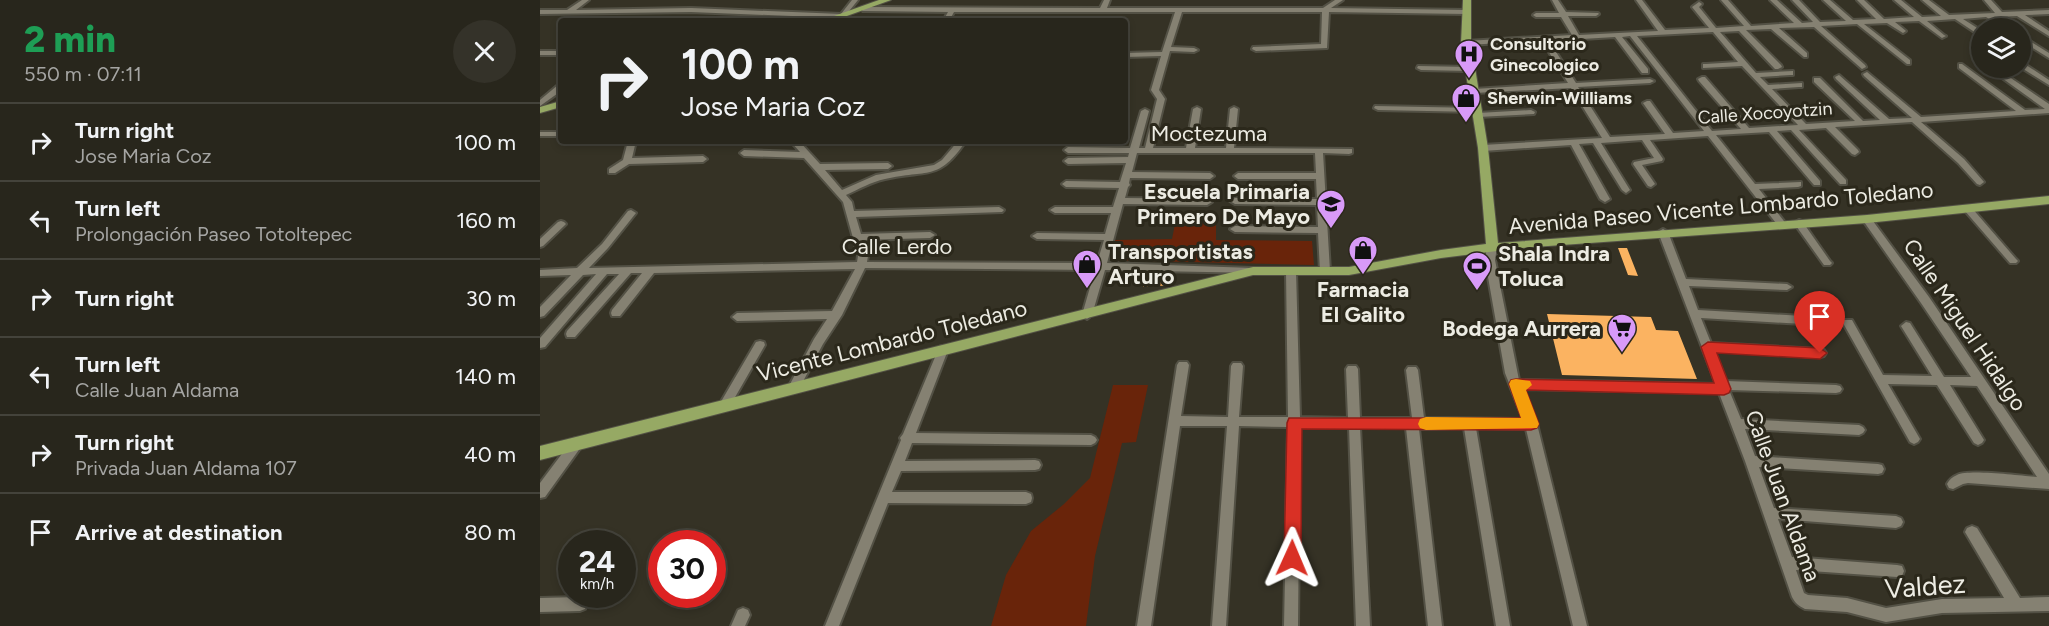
<!DOCTYPE html>
<html lang="en">
<head>
<meta charset="utf-8">
<style>
	body { margin:0; font-family:Figtree,sans-serif; background:#343229; color:#f1f3f6; height:100vh; display:flex; flex-direction:column; font-size:22px; white-space:nowrap }
	* { box-sizing:border-box; margin:0 }
	p { font-size:20px; color:#a5a5a3 }
	.icon { flex:none; width:33px; height:33px; fill:none; stroke:currentColor; stroke-width:2; stroke-linecap:round; stroke-linejoin:round }
	.map { position:relative; flex:1; overflow:hidden }
	.drawer { display:flex; flex-direction:column; background:#28261c; width:540px }
	.drawer>* { flex:none }
	.banner { position:absolute; left:18px; top:18px; width:570px; height:126px; border-radius:6px; box-shadow:0 3px 9px #0003,0 0 0 2px #44433b; background:#28261c; color:#f1f3f6; overflow:hidden }
	.tools { position:absolute; left:1431px; top:18px; display:grid; gap:12px }
	.tools a { display:grid; place-items:center; width:60px; height:60px; border-radius:50%; background:#28261c; box-shadow:0 3px 9px #0003,0 0 0 2px #44433b; font-size:30px }
	.speed { position:absolute; left:18px; top:530px; display:flex; gap:12px; font-size:30px; font-weight:700; text-align:center }
	.speed>* { display:grid; place-content:center; width:78px; height:78px; border-radius:50%; background:#28261c; box-shadow:0 3px 9px #0003,0 0 0 2px #44433b; line-height:1 }
	.speed small { font-size:15px; font-weight:400 }
	.speed .limit { border:9px solid #d22; background:#fff; color:#111 }
	.pin { position:absolute; display:grid; place-items:center; width:51px; height:51px; color:#fff; margin:-62px -26px; border-radius:50% 50% 50% 0; rotate:-45deg; box-shadow:0 0 6px #0007 }
	.pin .icon { rotate:45deg }
	.me { position:absolute; width:66px; margin:-33px; rotate:1deg; stroke-linejoin:round; filter:drop-shadow(0 0 4px #0008) }
	.turn { display:flex; align-items:center; gap:21px; height:126px; padding:0 24px; font-size:27px }
	.turn .icon { width:78px; height:78px; stroke-width:2.5 }
	.turn b { display:block; font-size:42px; line-height:51px }
	.round { display:grid; place-items:center; flex:none; width:63px; height:63px; border-radius:32px; background:#343229 }
	.headline { display:flex; align-items:center; justify-content:space-between; height:102px; padding:0 24px }
	h1 { font-size:36px; font-weight:800; line-height:45px; color:#1e9e55 }
	ul { padding:0; list-style:none }
	li { display:flex; align-items:center; gap:18px; height:78px; padding:0 24px; border-top:2px solid #44433b }
	li div { flex:1 }
	li b { display:block; font-size:22px }
	li em { font-style:normal }
	main { display:flex; flex:1; min-height:0 }
	.map>svg:first-child { display:block }
</style>
</head>
<body>
<main>
<section class="drawer">
<div class="headline"><div><h1>2 min</h1><p>550 m · 07:11</p></div><a class="round"><svg class="icon" aria-label="close" viewBox="0 0 24 24"><path d="M6 6l12 12M18 6L6 18"/></svg></a></div>
<ul>
<li><svg class="icon" aria-label="right" viewBox="0 0 24 24"><path d="M7 20v-9h11M14 6l5 5-5 5"/></svg><div><b>Turn right</b><p>Jose Maria Coz</p></div><em>100 m</em></li>
<li><svg class="icon" aria-label="left" viewBox="0 0 24 24"><path d="M17 20v-9H6M10 6l-5 5 5 5"/></svg><div><b>Turn left</b><p>Prolongación Paseo Totoltepec</p></div><em>160 m</em></li>
<li><svg class="icon" aria-label="right" viewBox="0 0 24 24"><path d="M7 20v-9h11M14 6l5 5-5 5"/></svg><div><b>Turn right</b></div><em>30 m</em></li>
<li><svg class="icon" aria-label="left" viewBox="0 0 24 24"><path d="M17 20v-9H6M10 6l-5 5 5 5"/></svg><div><b>Turn left</b><p>Calle Juan Aldama</p></div><em>140 m</em></li>
<li><svg class="icon" aria-label="right" viewBox="0 0 24 24"><path d="M7 20v-9h11M14 6l5 5-5 5"/></svg><div><b>Turn right</b><p>Privada Juan Aldama 107</p></div><em>40 m</em></li>
<li><svg class="icon" aria-label="arrive" viewBox="0 0 24 24"><path d="M6 21V4h12l-3 4 3 4H6"/></svg><div><b>Arrive at destination</b></div><em>80 m</em></li>
</ul>
</section>
<div class="map">
<svg width="1509" height="626" viewBox="0 0 1509 626">
	<rect width="100%" height="100%" fill="#353225"/>
	<path fill="#69240a" d="M636,219H676V240L772,241L774,265L570,260L574,240L632,239Z
		M573,385H608L596,442L582,443L555,556L546,626H451L466,575L491,531L524,504L550,478Z"/>
	<path fill="#fbb361" d="M1078,248H1087L1098,276L1088,275Z
		M633,277V285L603,287V279Z
		M1007,314L1111,317L1116,330L1138,331L1157,379L1022,375Z"/>
	<g fill="none" stroke-linecap="round" stroke-linejoin="round">
		<g stroke="#535145" stroke-width="4">
			<path id="minor" d="M42,0H49L36,10L151,8L301,14L312,0H318L306,15L300,18L151,12L0,14V10H27Z
				M564,0H570L567,8H783L795,0H803L791,8L927,10L930,12L927,14L789,12L787,48L716,51L712,49L713,47L781,44L782,12H642L631,47L654,48L658,50L654,52L630,51L619,90L625,99L613,148H646L653,109L657,107L661,109L655,148H686L690,109L694,107L698,109L694,148L812,149V153L809,154L783,153L790,271L789,273H781L780,271L778,233L695,232L690,229L695,226L778,227L777,205L695,204L690,201L695,198L777,199L776,179H698L694,176L698,173H776L775,153H597L592,172L670,173L674,176L670,179L590,178L589,183L590,185L588,187L585,198L667,199L672,202L667,205L583,204L567,263L713,268L718,271L717,273L565,270L552,315L547,319L542,315L555,270L325,268L302,315L283,344L259,389H251L249,386L274,339L287,319L197,321L192,317L197,313L292,311L315,269L114,273L80,316H72L71,313L72,310L102,273H91L35,337H27L26,334L27,331L79,274H67L5,347L0,348V338L56,274L43,275L4,316L0,317V307L31,275L0,276V270L37,268L62,244L88,211L91,210L96,213L68,248L49,268L317,262L318,256L303,202L264,158L204,156L200,153L204,150L260,152L250,141H259L280,164L348,163L352,166L348,169L285,170L302,190L336,175L394,165L402,160L418,141H426C398,182 388,169 345,179C331,182 319,189 306,195L312,202L314,211L459,207L464,210L462,212L316,217L321,234L390,232L395,235L390,238L323,240L328,256L327,262L557,263L564,240L497,239L492,236L497,233L565,234L571,213H515L510,210L515,207H573L579,188L526,187L522,184L526,181L580,182L586,163L528,164L524,161L528,158L588,157L589,153H528L524,150L528,147L590,148L601,111L605,109L609,111L599,148H605L617,99L611,90L621,56L585,57V53L622,52L635,12H414L409,21H403L408,12L323,11L320,9L323,7L560,8Z
				M1012,0H1018L1026,12L1058,13L1059,14L1056,16H1028L1039,35L1118,31L1096,0H1102L1125,30L1169,28L1152,7L1159,2L1162,4L1159,7L1176,28L1204,26L1181,0H1188L1211,26L1254,23L1230,0H1237L1262,23L1273,22L1252,0H1259L1280,22L1306,21L1283,0H1290L1313,20L1336,19L1317,0H1324L1344,19L1374,17L1354,0H1361L1382,17L1401,16L1382,0H1389L1409,15L1455,13L1444,0H1451L1462,12L1509,10V14L1485,15L1509,31V36L1477,16L1455,17L1471,28H1464L1446,17L1423,19L1442,31V37L1415,19L1387,21L1404,35L1406,36L1402,38L1379,21L1355,22L1366,31L1363,33L1347,23L1324,24L1370,60V64H1367L1317,24L1281,26L1325,65L1326,67L1322,69L1274,27L1239,28L1267,53V57H1264L1231,29L1206,30L1241,65L1242,67L1238,69H1235L1199,31L1180,32L1216,73L1253,71V75H1250L1220,77L1228,85L1262,83V87H1259L1232,89L1266,124L1315,121L1274,82V78H1280L1323,121L1340,120L1296,79L1295,77L1299,75L1349,119L1372,118L1324,76L1323,74L1327,72L1381,117L1476,111L1419,68V64H1422L1485,110L1505,109L1448,68H1456L1509,104V113L1381,122L1424,159L1444,182L1440,185L1437,184L1418,163L1372,122L1295,127L1318,150L1319,152L1315,155L1312,154L1286,128L1259,130L1306,180V184H1300L1251,130L1237,131L1280,181V185H1274L1229,132L1176,135L1215,184L1261,182V186L1258,187L1219,189L1247,225L1242,228L1239,227L1168,136L1110,140L1123,159L1122,161L1102,165L1115,184L1111,187L1108,186L1093,164L1094,162L1114,158L1102,140L1061,143L1090,190L1086,193L1082,190L1053,143L1039,144L1070,199L1065,202L1060,199L1031,145L943,151L939,148L943,145L1062,138L1031,88L934,93L930,91L934,89L1028,83L1002,41L926,45L922,43L926,41L1032,35L1021,17H996L993,15L996,13H1019ZM1173,32L1198,62L1166,64H1163V68L1202,66L1258,125L1209,128L1165,77H1162L1158,79L1159,81L1201,129L1172,131L1097,36ZM1090,36L1164,131L1133,133L1110,101H1107L1103,103L1125,134L1070,137L1038,87L1110,83L1114,81L1110,79L1036,83L1009,41L1075,37L1102,73H1108V69L1082,37Z
				M1480,35L1509,53V58L1480,40Z
				M0,51H21V55H0Z
				M1480,61L1509,80V85L1480,67Z
				M878,66L930,67L934,69L930,71L881,70L877,68Z
				M18,85H21V91L0,106V100Z
				M835,106L937,108L941,110L937,112L838,110L834,108Z
				M991,110L995,112L994,114L938,117L934,115L938,113Z
				M0,132H21V136H0Z
				M88,141H96L92,158L163,156L167,159L163,162L89,164L75,173H69V169L83,160Z
				M1428,206L1431,207L1476,259L1478,261L1476,263H1470L1425,211L1423,209L1425,207Z
				M1327,216L1330,217L1389,297L1509,474V489L1428,483L1423,484L1413,489L1409,488L1407,484C1409,480 1412,477 1417,475C1429,469 1481,476 1497,477L1437,386L1410,385L1444,440L1442,443L1438,445L1434,443L1397,385L1348,384L1380,439L1378,442L1374,444L1370,442L1303,323L1304,320H1312L1343,375L1392,376L1361,326L1366,322L1370,323L1404,377H1431L1381,303L1322,219Z
				M1259,220L1262,221L1290,261L1292,263L1290,265H1284L1254,223Z
				M21,221L24,222L26,224L24,226L3,246L0,247V239L18,222Z
				M1123,229L1128,232L1146,279L1247,284L1252,287L1247,290L1149,286L1158,310L1263,316L1268,320L1263,324L1161,318L1171,343L1280,349L1284,350L1286,353L1284,356L1280,357L1174,351L1186,381L1296,385L1300,386L1302,389L1300,392L1296,393L1189,390L1201,419L1319,425L1323,427L1325,430L1323,433L1319,435L1205,429L1215,456L1338,464L1342,465L1344,469L1342,473L1338,474L1219,467L1234,508L1356,516L1361,518L1363,522L1361,526L1356,528L1238,519L1252,557L1357,565L1362,566L1364,571L1362,576L1357,577L1256,570L1264,593L1268,595L1307,598L1346,608L1402,599L1464,598L1425,532L1427,528L1432,526L1437,528L1480,598L1509,597V611L1402,613L1346,622L1307,612L1265,609C1259,606 1255,603 1252,597L1205,461L1179,393L983,389L997,424L1047,626H1033L986,429L936,428L970,626H956L924,428L879,429L902,626H888L866,428L820,427L830,626H816L809,427H760L758,626H744L748,427L699,426L686,626H672L687,426H640L611,626H597L637,365L639,362H647L649,365L641,416L688,417L691,366L693,363H701L703,366L699,417H748L746,271L747,269H755L756,271L760,417L808,418L806,369L808,366H816L818,369L820,418H872L866,370L868,367H876L878,370L884,418L983,419L965,373L945,260L947,247L952,244L957,247L955,260L979,380L1176,384L1118,232Z
				M220,341L224,342L225,345L190,406L186,408L182,406L180,403L182,400L216,342Z
				M403,346L407,347L408,350L376,433L551,435L555,437L557,440L555,443L551,445L372,443L365,461L495,460L499,461L501,465L499,469L495,470L361,471L352,492H486L491,494L492,498L491,502L486,504L348,503L299,626H285L361,440L360,438L363,434L398,350L399,347Z
				M37,438L41,439L43,443L41,447L5,497L0,498V483L33,439Z
				M40,597L45,599L47,604L45,609L40,611L0,612V598Z
				M203,608L208,610L210,615L205,626H191L198,610Z"/>
		</g>
		<g stroke="#535145" stroke-width="2">
			<path id="major" d="M339,0H351L293,21H280Z
				M923,0H931V43L948,148L958,243L1327,215L1509,196V204L1327,223L981,248L901,258L809,275H713L0,460V446L713,267H809L901,250L946,244L938,148L921,43Z
				M21,101V107L0,113V107Z"/>
		</g>
		<use href="#minor" fill="#858172" fill-rule="evenodd"/>
		<use href="#major" fill="#96a964" fill-rule="evenodd"/>
	</g>
	<path fill="#d93025" stroke="#8d1f18" stroke-width="1.5" d="M1168,342L1280,348L1287,353L1280,359L1177,353L1191,389L1189,393L1184,395L986,390L999,424L997,428L991,430L762,429L761,558L759,564L752,566L746,564L744,558L747,423L749,418H981L969,384L971,380L976,379L1174,383L1161,347Z"/>
	<path fill="#f59e0b" d="M976,379L990,381L992,385L986,390L999,424L997,428L886,430L880,428L878,424L880,419L886,417L981,418L969,384L971,380Z"/>
	<defs>
		<g id="hospital-pin" transform="scale(1.5)"><path d="M0 17L-7.5 6A9.5 9.5 0 1 1 7.5 6Z" fill="#d89af8" stroke="#2b281b"/><path d="M-5-5h3v3.5h4V-5h3V5h-3V1.5h-4V5h-3Z" fill="#111"/></g>
		<g id="shop-pin" transform="scale(1.5)"><path d="M0 17L-7.5 6A9.5 9.5 0 1 1 7.5 6Z" fill="#d89af8" stroke="#2b281b"/><path d="M-5-2.5h2.3a2.7 3.5 0 0 1 5.4 0H5L5.5 6h-11ZM-1.5-2.5h3a1.5 2.3 0 0 0-3 0Z" fill="#111"/></g>
		<g id="school-pin" transform="scale(1.5)"><path d="M0 17L-7.5 6A9.5 9.5 0 1 1 7.5 6Z" fill="#d89af8" stroke="#2b281b"/><path d="M0-5L7-2L0 1L-7-2ZM-4 1L0 2.5L4 1V4Q0 6-4 4Z" fill="#111"/></g>
		<g id="stadium-pin" transform="scale(1.5)"><path d="M0 17L-7.5 6A9.5 9.5 0 1 1 7.5 6Z" fill="#d89af8" stroke="#2b281b"/><path d="M0-5a6.5 5 0 1 0 0 10a6.5 5 0 1 0 0-10ZM-3.5-1.8h7v3.6h-7Z" fill="#111"/></g>
		<g id="supermarket-pin" transform="scale(1.5)"><path d="M0 17L-7.5 6A9.5 9.5 0 1 1 7.5 6Z" fill="#d89af8" stroke="#2b281b"/><path d="M-6-5.5h2.5l.6 2H6L4.5 2H-2.5L-4.4-4H-6ZM-1.5 3.2a1.3 1.3 0 1 0 .1 0ZM3 3.2a1.3 1.3 0 1 0 .1 0Z" fill="#111"/></g>
	</defs>
	<g fill-rule="evenodd">
		<use href="#hospital-pin" x="929" y="54"/>
		<use href="#shop-pin" x="926" y="98"/>
		<use href="#school-pin" x="791" y="204"/>
		<use href="#shop-pin" x="823" y="250"/>
		<use href="#shop-pin" x="547" y="264"/>
		<use href="#stadium-pin" x="937" y="266"/>
		<use href="#supermarket-pin" x="1082" y="328"/>
	</g>
	<g text-anchor="middle" dominant-baseline="central" stroke-width="6" stroke-linejoin="round" paint-order="stroke">
		<g font-size="18" font-weight="bold" fill="#edece3" stroke="#2b281b" text-anchor="start">
			<text x="950" y="44">Consultorio<tspan x="950" dy="21">Ginecologico</tspan></text>
			<text x="947" y="98">Sherwin-Williams</text>
		</g>
		<g font-size="18" fill="#edece3" stroke="#2b281b">
			<text transform="translate(1225 113) rotate(-4)">Calle Xocoyotzin</text>
		</g>
		<g font-size="22" fill="#edece3" stroke="#2b281b">
			<text x="669" y="133">Moctezuma</text>
			<text transform="translate(1181 208) rotate(-5)">Avenida Paseo Vicente Lombardo Toledano</text>
			<text x="357" y="246">Calle Lerdo</text>
			<text transform="translate(1425 325) rotate(56)">Calle Miguel Hidalgo</text>
			<text transform="translate(352 341) rotate(-14)">Vicente Lombardo Toledano</text>
			<text transform="translate(1243 496) rotate(70)">Calle Juan Aldama</text>
		</g>
		<g font-size="22" font-weight="bold" fill="#edece3" stroke="#2b281b" text-anchor="end">
			<text x="770" y="191">Escuela Primaria<tspan x="770" dy="25">Primero De Mayo</tspan></text>
			<text x="568" y="251" text-anchor="start">Transportistas<tspan x="568" dy="25">Arturo</tspan></text>
			<text x="958" y="253" text-anchor="start">Shala Indra<tspan x="958" dy="25">Toluca</tspan></text>
			<text x="823" y="289" text-anchor="middle">Farmacia<tspan x="823" dy="25">El Galito</tspan></text>
			<text x="1061" y="328">Bodega Aurrera</text>
		</g>
		<g font-size="27" fill="#edece3" stroke="#2b281b">
			<text transform="translate(1385 586) rotate(-4)">Valdez</text>
		</g>
	</g>
</svg>
<div class="tools">
<a><svg class="icon" aria-label="layers" viewBox="0 0 24 24"><path d="M12 4l9 5-9 5-9-5zM3 14l9 5 9-5"/></svg></a>
</div>
<div class="speed"><div>24<small>km/h</small></div><div class="limit">30</div></div>
<div class="pin" style="left:1280px;top:353px;background:#d93025"><svg class="icon" aria-label="arrive" viewBox="0 0 24 24"><path d="M6 21V4h12l-3 4 3 4H6"/></svg></div>
<svg class="me" style="left:752px;top:558px" viewBox="-20 -20 40 40"><path d="M0-17L14 15 0 8-14 15z" fill="#d93025" stroke="#fff" stroke-width="4"/></svg>
<div class="banner">
<div class="turn"><svg class="icon" aria-label="right" viewBox="0 0 24 24"><path d="M7 20v-9h11M14 6l5 5-5 5"/></svg><div><b>100 m</b>Jose Maria Coz</div></div>
</div>
</div>
</main>
</body>
</html>
